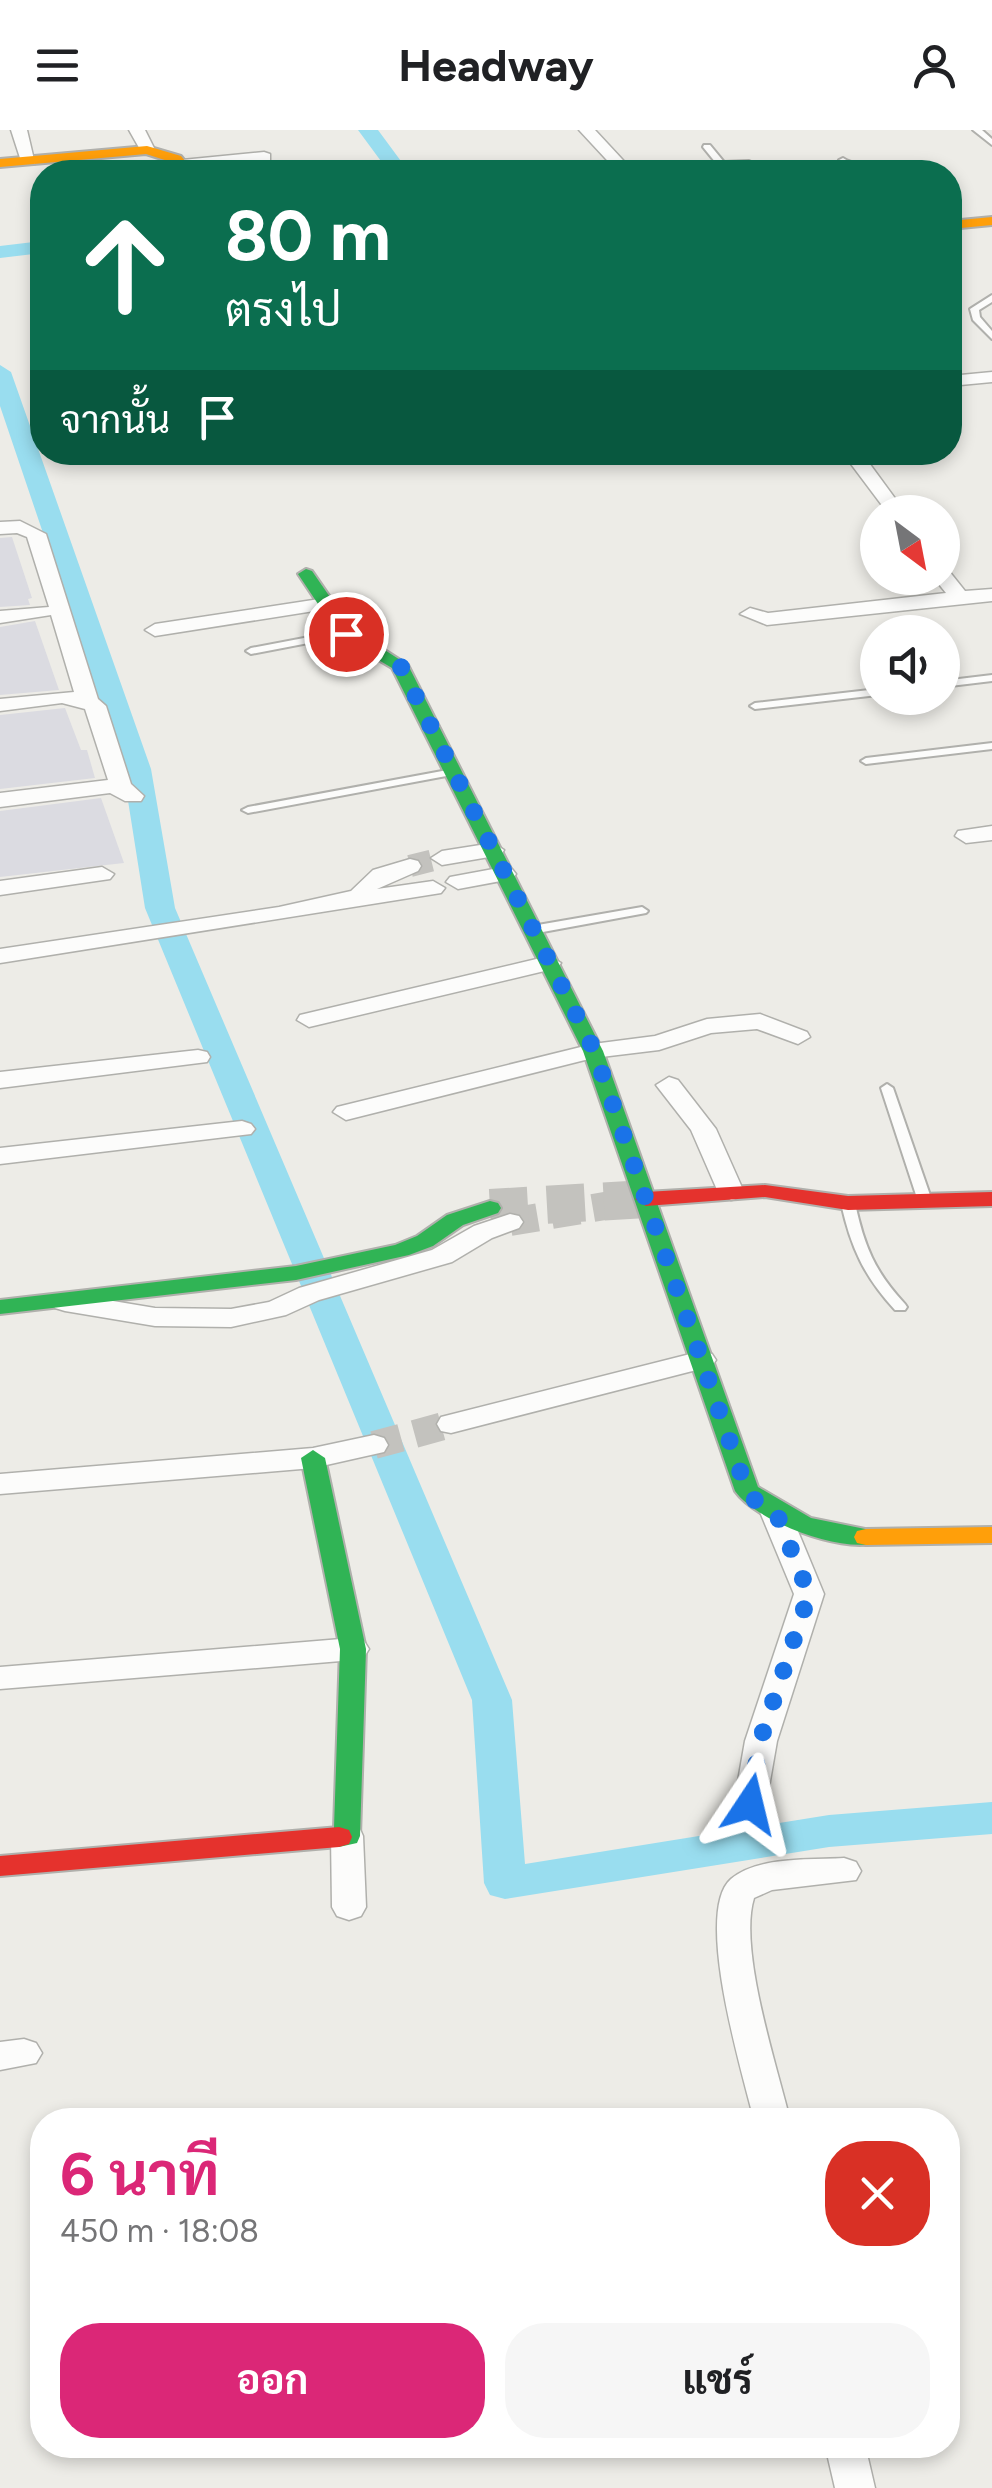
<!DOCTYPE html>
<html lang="th">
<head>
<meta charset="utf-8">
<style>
	body { margin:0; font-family:Figtree,Sarabun,sans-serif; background:#f6f6f6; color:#202124; height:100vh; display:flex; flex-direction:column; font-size:38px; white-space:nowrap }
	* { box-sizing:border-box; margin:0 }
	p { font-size:32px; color:#757577 }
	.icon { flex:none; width:55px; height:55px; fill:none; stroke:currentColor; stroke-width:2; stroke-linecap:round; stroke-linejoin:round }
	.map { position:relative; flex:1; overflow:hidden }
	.drawer { position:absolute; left:30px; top:1978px; width:930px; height:350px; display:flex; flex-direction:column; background:#fff; border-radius:40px; box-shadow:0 5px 15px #0003 }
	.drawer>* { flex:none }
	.guide { position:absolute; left:30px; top:30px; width:932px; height:305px; border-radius:40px; box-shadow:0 5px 15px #0003; background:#0b6e4f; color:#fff; overflow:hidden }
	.needle { width:65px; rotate:148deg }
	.controls { position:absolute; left:860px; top:365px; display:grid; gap:20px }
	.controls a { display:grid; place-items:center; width:100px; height:100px; border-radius:50%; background:#fff; box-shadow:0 5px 15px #0003; font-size:50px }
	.pin { position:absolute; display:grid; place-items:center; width:85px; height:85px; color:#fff; margin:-42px; border:5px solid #fff; border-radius:50%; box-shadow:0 2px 10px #0007 }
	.me { position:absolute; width:110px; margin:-55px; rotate:10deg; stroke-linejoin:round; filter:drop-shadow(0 0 8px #0008) }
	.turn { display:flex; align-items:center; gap:35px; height:210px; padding:0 30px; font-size:45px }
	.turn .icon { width:130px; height:130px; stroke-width:2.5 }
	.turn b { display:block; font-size:70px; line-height:85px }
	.then { display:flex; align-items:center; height:95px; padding:0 30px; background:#0003; gap:20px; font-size:38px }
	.round { display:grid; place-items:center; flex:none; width:105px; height:105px; border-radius:40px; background:#f6f6f6 }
	.head { display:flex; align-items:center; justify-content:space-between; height:170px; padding:0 30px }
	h1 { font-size:60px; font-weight:700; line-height:75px; color:#db2777 }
	.button { display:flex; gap:20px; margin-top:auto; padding:20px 30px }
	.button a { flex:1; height:115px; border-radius:40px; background:#db2777; color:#fff; font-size:40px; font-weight:700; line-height:115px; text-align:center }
	.button a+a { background:#f6f6f6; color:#202124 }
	header { display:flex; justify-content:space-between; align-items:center; height:130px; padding:0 30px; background:#fff; font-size:45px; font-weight:700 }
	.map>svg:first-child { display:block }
</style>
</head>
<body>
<header><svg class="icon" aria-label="menu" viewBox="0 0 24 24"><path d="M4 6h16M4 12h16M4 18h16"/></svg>Headway<svg class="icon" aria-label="person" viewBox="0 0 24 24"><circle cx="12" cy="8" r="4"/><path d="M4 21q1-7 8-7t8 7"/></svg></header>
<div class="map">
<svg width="992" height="2358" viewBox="0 0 992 2358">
	<rect width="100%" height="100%" fill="#edece7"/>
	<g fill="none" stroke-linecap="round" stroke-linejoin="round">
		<path fill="#99ddef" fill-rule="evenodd" d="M358,0H378L409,42H389Z
			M42,111V123L0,128V116Z
			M0,235L11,242L151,639L175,778L512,1570L525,1734L829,1685L992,1672V1704L829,1717L505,1769L490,1765L484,1753L472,1570L145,778L123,639L0,276Z"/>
	</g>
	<path fill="#dbdbe1" d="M12,407L32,468L28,469L30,475L0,477V408Z
		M35,491L59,560L0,565V497Z
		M65,578L81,620H87L95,648L0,659V585Z
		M101,668L124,733L0,747V681Z"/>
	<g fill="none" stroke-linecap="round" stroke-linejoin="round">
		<path stroke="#c3c2be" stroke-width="22" stroke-dasharray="22 11" stroke-linecap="butt" d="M410,736L442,728"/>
		<path stroke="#c3c2be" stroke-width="28" stroke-dasharray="28 14" stroke-linecap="butt" d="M510,1092L646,1069
			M374,1315L451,1294"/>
		<path stroke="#c3c2be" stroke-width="38" stroke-dasharray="38 19" stroke-linecap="butt" d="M490,1078L646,1069"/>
		<g stroke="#b0b0ac" stroke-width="4">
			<path id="lane" d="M973,0H982L992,9V15Z
				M704,15H710L724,32L749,31L753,33L749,35L651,42H622L626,40L716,33L703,17Z
				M843,28C854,36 870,32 883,42L843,37L839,30Z
				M992,165V172L979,180L980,187L992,201V209L973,190L970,179Z
				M346,500L350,501V505L251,524L246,521L251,518Z
				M992,545V551L942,557V551Z
				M878,559V565L755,579L750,576L755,573Z
				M992,613V619L866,634L861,631L866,628Z
				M453,639L457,640V644L248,683L242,680L248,677Z
				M642,777L648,781L646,783L532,804L526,800L532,796Z
				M887,954L893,958L932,1071L930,1074H920L918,1071L881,958Z
				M848,1069L855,1073C864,1116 875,1142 905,1174L907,1177L905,1180H895C864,1146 851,1118 841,1073Z"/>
		</g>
		<g stroke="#b0b0ac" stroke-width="3">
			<path id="street" d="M11,0H27L35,34L21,31Z
				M129,0H145L155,20L152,23H142Z
				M579,0H595L634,42H618Z
				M264,22L270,24V30L182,40L174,35L182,30Z
				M992,242V252L950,256V246Z
				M842,322H861L905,382H887Z
				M20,391L46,404L98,569L106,576L131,654L144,666L141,671H125L110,663L0,677V663L108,650L85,579L62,573L0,581V569L74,562L51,485L0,493V481L49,477L27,407L17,403L0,404V392Z
				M942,439L949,441L965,461L992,459V471L767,495L740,484L750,478L768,483L946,463L934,448H942Z
				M326,468L336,474L333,478L155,506L145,500L155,494Z
				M992,696V710L966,713L955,706L958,701Z
				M493,713L504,720L501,725L442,735L431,728L442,721Z
				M410,729L418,731L421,736L418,741L377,759L433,751L445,758L441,763L0,833V819L279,777L351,761L373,740Z
				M102,737L114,744L110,749L0,765V751Z
				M504,737L512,739L516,744L512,749L458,759L446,752L450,747Z
				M549,826L561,833L557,838L309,897L297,890L300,885Z
				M760,884L807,902L810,907L798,914L757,899L711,903L659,920L593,928L346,990L333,982L337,977L593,914L655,906L707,889Z
				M198,920L207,922L210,927L207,932L0,958V942Z
				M669,947L678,950L716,999L744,1062L740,1068L731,1070L718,1062L691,1000L656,955Z
				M242,991L251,994L255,999L251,1004L0,1034V1018Z
				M510,1084L519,1086L523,1092L519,1098L492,1108L452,1132L319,1170L286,1185L231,1197L155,1196L65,1181L55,1178L51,1172L55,1166L65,1163L155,1178L231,1179L269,1172L299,1158L432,1120L474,1096Z
				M702,1221L712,1224L716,1230L712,1236L451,1303L441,1301L437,1294L441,1287Z
				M374,1305L384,1308L388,1315L384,1322L313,1338L0,1364V1344L313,1318Z
				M775,1372L785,1375L790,1382L824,1464L777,1611L766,1674L762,1683L750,1686L738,1683L734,1674L745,1611L794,1464L760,1382L765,1375Z
				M353,1508L364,1511L369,1519L364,1527L353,1530L0,1559V1537Z
				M347,1694L359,1697L363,1706L366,1777L361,1786L349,1790L337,1786L332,1777L331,1706L335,1697Z
				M844,1728L856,1732L861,1741L856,1750L772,1760L754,1768C738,1819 777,1936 790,1990H754C743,1945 693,1782 731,1749C758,1726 811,1730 844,1728Z
				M24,1909L36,1913L42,1923L36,1933L0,1940V1912Z
				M825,2315H865L875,2358H835Z"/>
		</g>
		<g stroke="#b0b0ac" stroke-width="4">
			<path id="fast" d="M306,439L312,441L352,499L408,535L603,921L758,1357L811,1388L875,1401L878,1407L875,1413C840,1423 756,1391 735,1361L583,921L392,538L340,507L298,444Z
				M490,1071L498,1073L501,1078L498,1083L463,1095L433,1116L409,1125L296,1150L0,1184V1170L296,1136L395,1115L417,1106L447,1085Z
				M313,1320L325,1328L366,1519L360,1706L357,1713L339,1717L329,1714L326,1707L334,1698L340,1519L301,1328Z"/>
		</g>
		<g stroke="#b0b0ac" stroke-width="4">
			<path id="slow" d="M147,16L181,26L194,42H181L171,32L146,24L0,37V29Z
				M992,87V95L950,99V91Z
				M992,1397V1413L866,1415L857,1413L854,1407L857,1401L866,1399Z"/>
		</g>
		<g stroke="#b0b0ac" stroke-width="4">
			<path id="jam" d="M765,1055L848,1066L992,1062V1076L848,1080L765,1067L646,1076L635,1069L646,1062Z
				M339,1697L349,1700L352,1707L349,1714L339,1717L0,1746V1726Z"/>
		</g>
		<use href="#lane" fill="#fcfcfb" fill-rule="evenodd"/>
		<use href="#street" fill="#fcfcfb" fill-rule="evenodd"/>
		<use href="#fast" fill="#30b455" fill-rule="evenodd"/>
		<use href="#slow" fill="#ff9f0a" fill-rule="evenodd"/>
		<use href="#jam" fill="#e5322d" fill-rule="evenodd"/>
	</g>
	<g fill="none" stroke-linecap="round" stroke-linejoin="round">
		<path stroke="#1a73e8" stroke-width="18" stroke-dasharray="0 32.4" d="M346,504L400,535L594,920L747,1361L760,1376L776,1382L809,1464L760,1611L750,1674"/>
	</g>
</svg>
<div class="controls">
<a><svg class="needle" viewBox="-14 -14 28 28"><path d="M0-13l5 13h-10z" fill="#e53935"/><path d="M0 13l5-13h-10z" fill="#757577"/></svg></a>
<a><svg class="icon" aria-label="sound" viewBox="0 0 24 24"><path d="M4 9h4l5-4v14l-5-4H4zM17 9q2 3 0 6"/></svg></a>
</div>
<div class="pin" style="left:346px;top:504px;background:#d93025"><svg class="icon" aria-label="arrive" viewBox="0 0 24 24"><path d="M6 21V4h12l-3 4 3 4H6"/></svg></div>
<svg class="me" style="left:750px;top:1674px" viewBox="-20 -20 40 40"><path d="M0-17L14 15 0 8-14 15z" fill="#1a73e8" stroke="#fff" stroke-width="4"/></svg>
<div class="guide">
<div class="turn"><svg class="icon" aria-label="ahead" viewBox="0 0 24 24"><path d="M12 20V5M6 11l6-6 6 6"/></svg><div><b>80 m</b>ตรงไป</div></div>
<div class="then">จากนั้น<svg class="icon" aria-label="arrive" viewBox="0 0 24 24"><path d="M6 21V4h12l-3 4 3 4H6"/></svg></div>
</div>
<section class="drawer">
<div class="head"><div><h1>6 นาที</h1><p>450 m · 18:08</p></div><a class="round" style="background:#d93025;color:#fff"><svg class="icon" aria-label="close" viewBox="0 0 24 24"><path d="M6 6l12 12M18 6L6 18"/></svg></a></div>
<div class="button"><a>ออก</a><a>แชร์</a></div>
</section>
</div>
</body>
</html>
